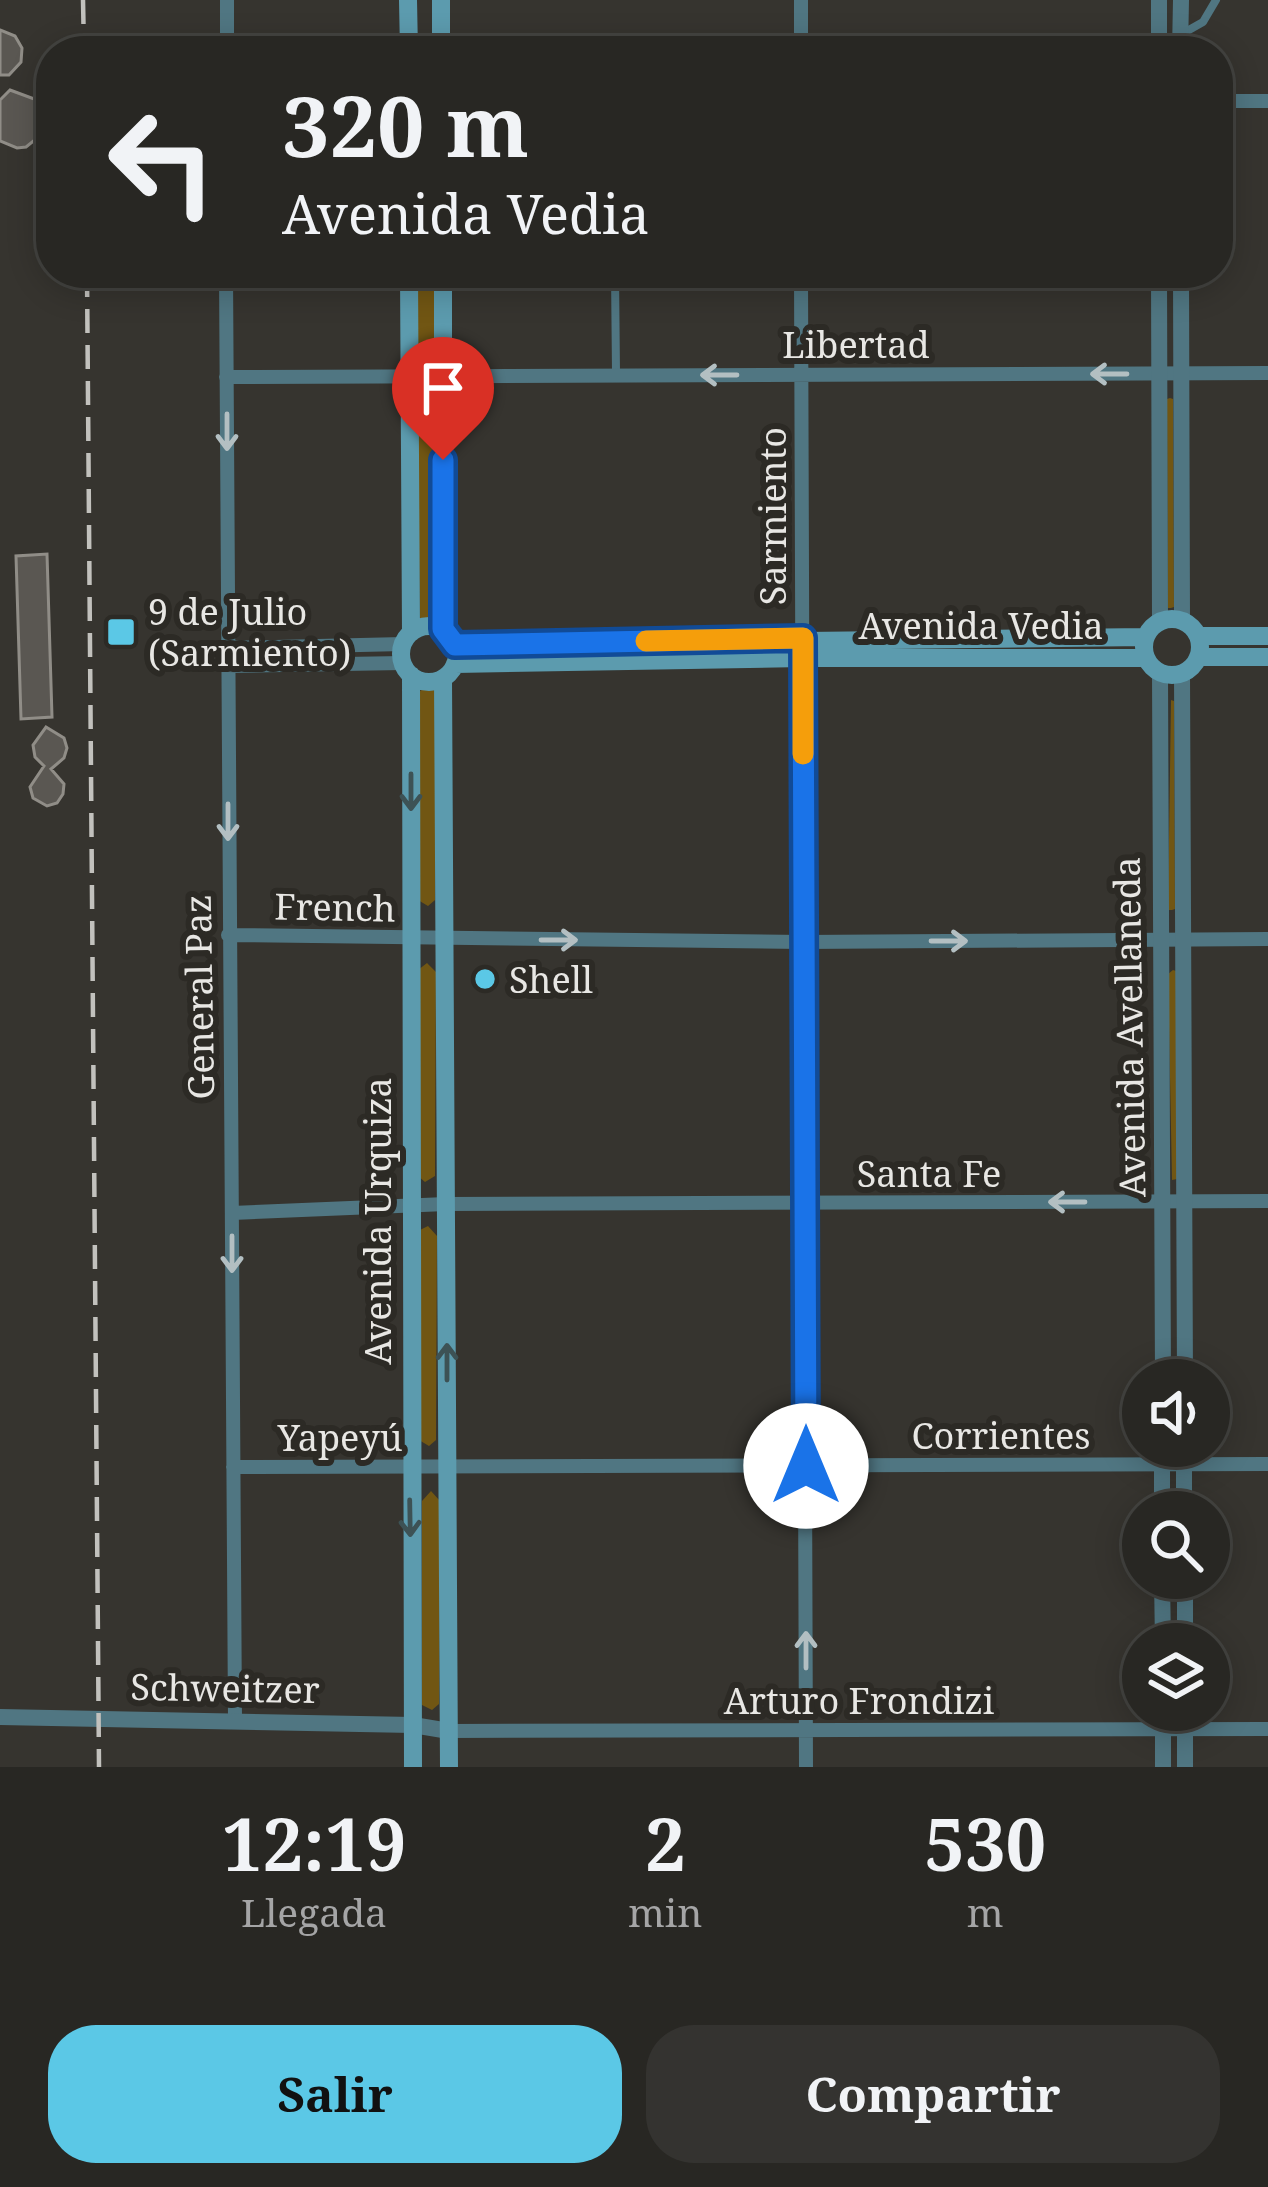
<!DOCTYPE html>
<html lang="es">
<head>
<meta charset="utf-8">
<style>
	body { margin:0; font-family:"Noto Serif",serif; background:#343330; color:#f1f3f6; height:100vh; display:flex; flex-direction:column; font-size:45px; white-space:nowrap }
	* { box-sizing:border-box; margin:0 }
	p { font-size:39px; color:#a5a5a6 }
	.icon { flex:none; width:66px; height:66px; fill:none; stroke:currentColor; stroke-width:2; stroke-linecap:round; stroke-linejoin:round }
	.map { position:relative; height:1767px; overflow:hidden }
	.panel { display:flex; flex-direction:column; background:#282723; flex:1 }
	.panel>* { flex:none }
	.banner { position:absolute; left:36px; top:36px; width:1197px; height:252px; border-radius:48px; box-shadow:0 6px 30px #0003,0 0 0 3px #444441; background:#282723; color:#f1f3f6; overflow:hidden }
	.tools { position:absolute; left:1122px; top:1359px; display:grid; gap:24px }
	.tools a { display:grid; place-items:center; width:108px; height:108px; border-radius:50%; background:#282723; box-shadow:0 6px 30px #0003,0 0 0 3px #444441; font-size:60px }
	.pin { position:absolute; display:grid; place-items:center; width:102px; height:102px; color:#fff; margin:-123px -51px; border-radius:50% 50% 50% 0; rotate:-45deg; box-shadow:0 0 12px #0007 }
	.pin .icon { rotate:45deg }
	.me { position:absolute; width:132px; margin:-66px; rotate:0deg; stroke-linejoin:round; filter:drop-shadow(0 0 9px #0008) }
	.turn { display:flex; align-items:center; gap:42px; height:252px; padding:0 48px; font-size:54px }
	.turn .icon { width:156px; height:156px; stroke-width:2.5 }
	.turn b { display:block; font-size:84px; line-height:102px }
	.eta { display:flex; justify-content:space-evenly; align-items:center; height:204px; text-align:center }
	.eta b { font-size:72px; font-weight:700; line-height:84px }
	.action { display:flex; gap:24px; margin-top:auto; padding:24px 48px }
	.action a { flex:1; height:138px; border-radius:48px; background:#5bc8e6; color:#111; font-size:48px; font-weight:700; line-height:138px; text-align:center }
	.action a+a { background:#343330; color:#f1f3f6 }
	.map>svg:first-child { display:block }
</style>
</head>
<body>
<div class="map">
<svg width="1268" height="1767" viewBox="0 0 1268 1767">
	<rect width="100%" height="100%" fill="#36342f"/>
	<path fill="#715613" d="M418,273H435V349L428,355L418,349Z
		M1170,398L1173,399L1174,607L1171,608H1168L1167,399Z
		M425,408L434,418L433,621L426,627L420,626L417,412Z
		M427,687L435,691V900L428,906L418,900L420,691Z
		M1171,700L1174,701L1175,909L1172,910H1168Z
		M427,963L436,972L435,1176L425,1182L418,1176V970Z
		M1173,970L1176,971L1177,1179L1172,1180L1168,974Z
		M428,1226L437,1236L436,1440L429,1446L419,1440L420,1230Z
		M431,1491L440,1501L439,1704L432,1710L422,1705V1501Z"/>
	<path fill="#5a5752" stroke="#908d87" stroke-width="3" d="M0,30L15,36L22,48L21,62L9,75H0Z
		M10,90L37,100L46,117L41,135L26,147L17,148L0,141V100Z
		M47,554L52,717L21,719L16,556Z
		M46,727L64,738L67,748L64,758L51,769L64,784L63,794L57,803L47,806L33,798L30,787L44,766L35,757L33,745Z"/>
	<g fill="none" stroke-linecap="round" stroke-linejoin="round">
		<path stroke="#507682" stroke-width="8" d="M1180,35L1203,22L1216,0
			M615,273L616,373"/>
		<path stroke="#507682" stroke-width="14" d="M801,0V51
			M227,51V0
			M1218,101H1268
			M226,273L235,1721
			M801,273L806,1767
			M226,377L1268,373
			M228,648L403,644
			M228,666L403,663
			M228,935L803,942L1268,939
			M232,1213L446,1204L1268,1201
			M233,1467L1268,1464
			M449,1731L1268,1729"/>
		<path stroke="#507682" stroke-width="16" d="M1159,51V0
			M1180,51L1181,0
			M1159,273L1160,622
			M1181,273L1182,621
			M1160,673L1163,1380
			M1182,673L1185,1380
			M1162,1446V1512
			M1184,1446V1512
			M1162,1578L1163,1644
			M1185,1578V1644
			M1163,1710V1767
			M1185,1710V1767
			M0,1717L413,1725L449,1731"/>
		<path stroke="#5c9bae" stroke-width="18" d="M408,0L409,51
			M441,51V0
			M409,273L411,633
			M443,273V629
			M1144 647a28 28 0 1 1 56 0a28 28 0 1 1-56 0Z
			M401 654a28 28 0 1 1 56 0a28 28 0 1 1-56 0Z
			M1198,636H1268
			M455,645L1146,637
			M1198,657H1268
			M455,664L803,658H1146
			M411,675L413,1767
			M443,678L449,1767"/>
		<path stroke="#c2c1bd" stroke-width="4.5" stroke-dasharray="24 12" stroke-linecap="butt" d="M83,0L84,51
			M87,273L99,1767"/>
	</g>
	<defs><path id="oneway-shaft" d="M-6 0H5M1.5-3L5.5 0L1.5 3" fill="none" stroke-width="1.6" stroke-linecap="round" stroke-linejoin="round" transform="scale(3)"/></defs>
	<g stroke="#b3bfc2">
		<use href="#oneway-shaft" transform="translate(1109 374) rotate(180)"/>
		<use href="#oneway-shaft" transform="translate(719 375) rotate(180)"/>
		<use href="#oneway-shaft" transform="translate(227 432) rotate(90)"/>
		<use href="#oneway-shaft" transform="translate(228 822) rotate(90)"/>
		<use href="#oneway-shaft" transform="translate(559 940)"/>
		<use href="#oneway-shaft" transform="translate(949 941)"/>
		<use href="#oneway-shaft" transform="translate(1067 1202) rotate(180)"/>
		<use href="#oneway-shaft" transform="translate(232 1254) rotate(90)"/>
		<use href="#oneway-shaft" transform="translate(806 1650) rotate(-90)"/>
	</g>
	<g stroke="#3d5255">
		<use href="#oneway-shaft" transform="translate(411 792) rotate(90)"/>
		<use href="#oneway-shaft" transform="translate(447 1362) rotate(-90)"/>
		<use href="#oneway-shaft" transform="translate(410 1518) rotate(89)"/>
	</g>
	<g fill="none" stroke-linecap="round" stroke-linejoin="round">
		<g stroke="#114b97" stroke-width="30">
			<path id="route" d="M443,460V629L455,645L803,638L806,1466"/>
		</g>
		<use href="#route" stroke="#1a73e8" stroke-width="21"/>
		<path stroke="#f59e0b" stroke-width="21" d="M646,641L803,638V754"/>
	</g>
	<g fill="#5bc8e6" stroke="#2c2a25" stroke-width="4.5">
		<rect x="106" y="617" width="30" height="30" rx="6"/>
		<circle cx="485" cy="979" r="12"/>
	</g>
	<g text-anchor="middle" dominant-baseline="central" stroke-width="12" stroke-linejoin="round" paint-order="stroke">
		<g font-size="36" fill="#e8e7e4" stroke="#2c2a25">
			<text x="856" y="344">Libertad</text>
			<text transform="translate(772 516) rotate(-90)">Sarmiento</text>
			<text x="981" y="625">Avenida Vedia</text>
			<text transform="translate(335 907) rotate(1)">French</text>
			<text transform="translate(199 997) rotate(-91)">General Paz</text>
			<text transform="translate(1129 1027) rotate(-91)">Avenida Avellaneda</text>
			<text x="929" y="1173">Santa Fe</text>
			<text transform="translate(377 1221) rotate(-90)">Avenida Urquiza</text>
			<text x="1001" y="1435">Corrientes</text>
			<text x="340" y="1437">Yapeyú</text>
			<text transform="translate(225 1688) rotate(1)">Schweitzer</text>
			<text x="859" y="1700">Arturo Frondizi</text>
		</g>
		<g font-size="36" fill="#e8e7e4" stroke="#2c2a25" text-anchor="start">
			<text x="148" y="611">9 de Julio<tspan x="148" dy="41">(Sarmiento)</tspan></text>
			<text x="509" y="979">Shell</text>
		</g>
	</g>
</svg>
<div class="tools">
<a><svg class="icon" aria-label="sound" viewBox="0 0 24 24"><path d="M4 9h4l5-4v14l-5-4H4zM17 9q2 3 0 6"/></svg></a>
<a><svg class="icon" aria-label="search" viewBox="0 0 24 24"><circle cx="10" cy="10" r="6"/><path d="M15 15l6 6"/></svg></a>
<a><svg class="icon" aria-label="layers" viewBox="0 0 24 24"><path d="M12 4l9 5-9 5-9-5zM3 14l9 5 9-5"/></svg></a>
</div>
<div class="pin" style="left:443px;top:460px;background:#d93025"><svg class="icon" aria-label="arrive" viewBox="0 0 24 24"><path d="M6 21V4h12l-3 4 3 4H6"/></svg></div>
<svg class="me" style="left:806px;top:1466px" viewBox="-20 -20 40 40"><circle r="19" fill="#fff"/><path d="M0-13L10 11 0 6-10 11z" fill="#1a73e8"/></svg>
<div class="banner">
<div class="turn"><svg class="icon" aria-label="left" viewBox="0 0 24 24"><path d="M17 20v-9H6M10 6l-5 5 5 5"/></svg><div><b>320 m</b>Avenida Vedia</div></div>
</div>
</div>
<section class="panel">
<div class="eta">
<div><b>12:19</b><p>Llegada</p></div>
<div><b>2</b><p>min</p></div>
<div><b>530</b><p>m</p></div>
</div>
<div class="action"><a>Salir</a><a>Compartir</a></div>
</section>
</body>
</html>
